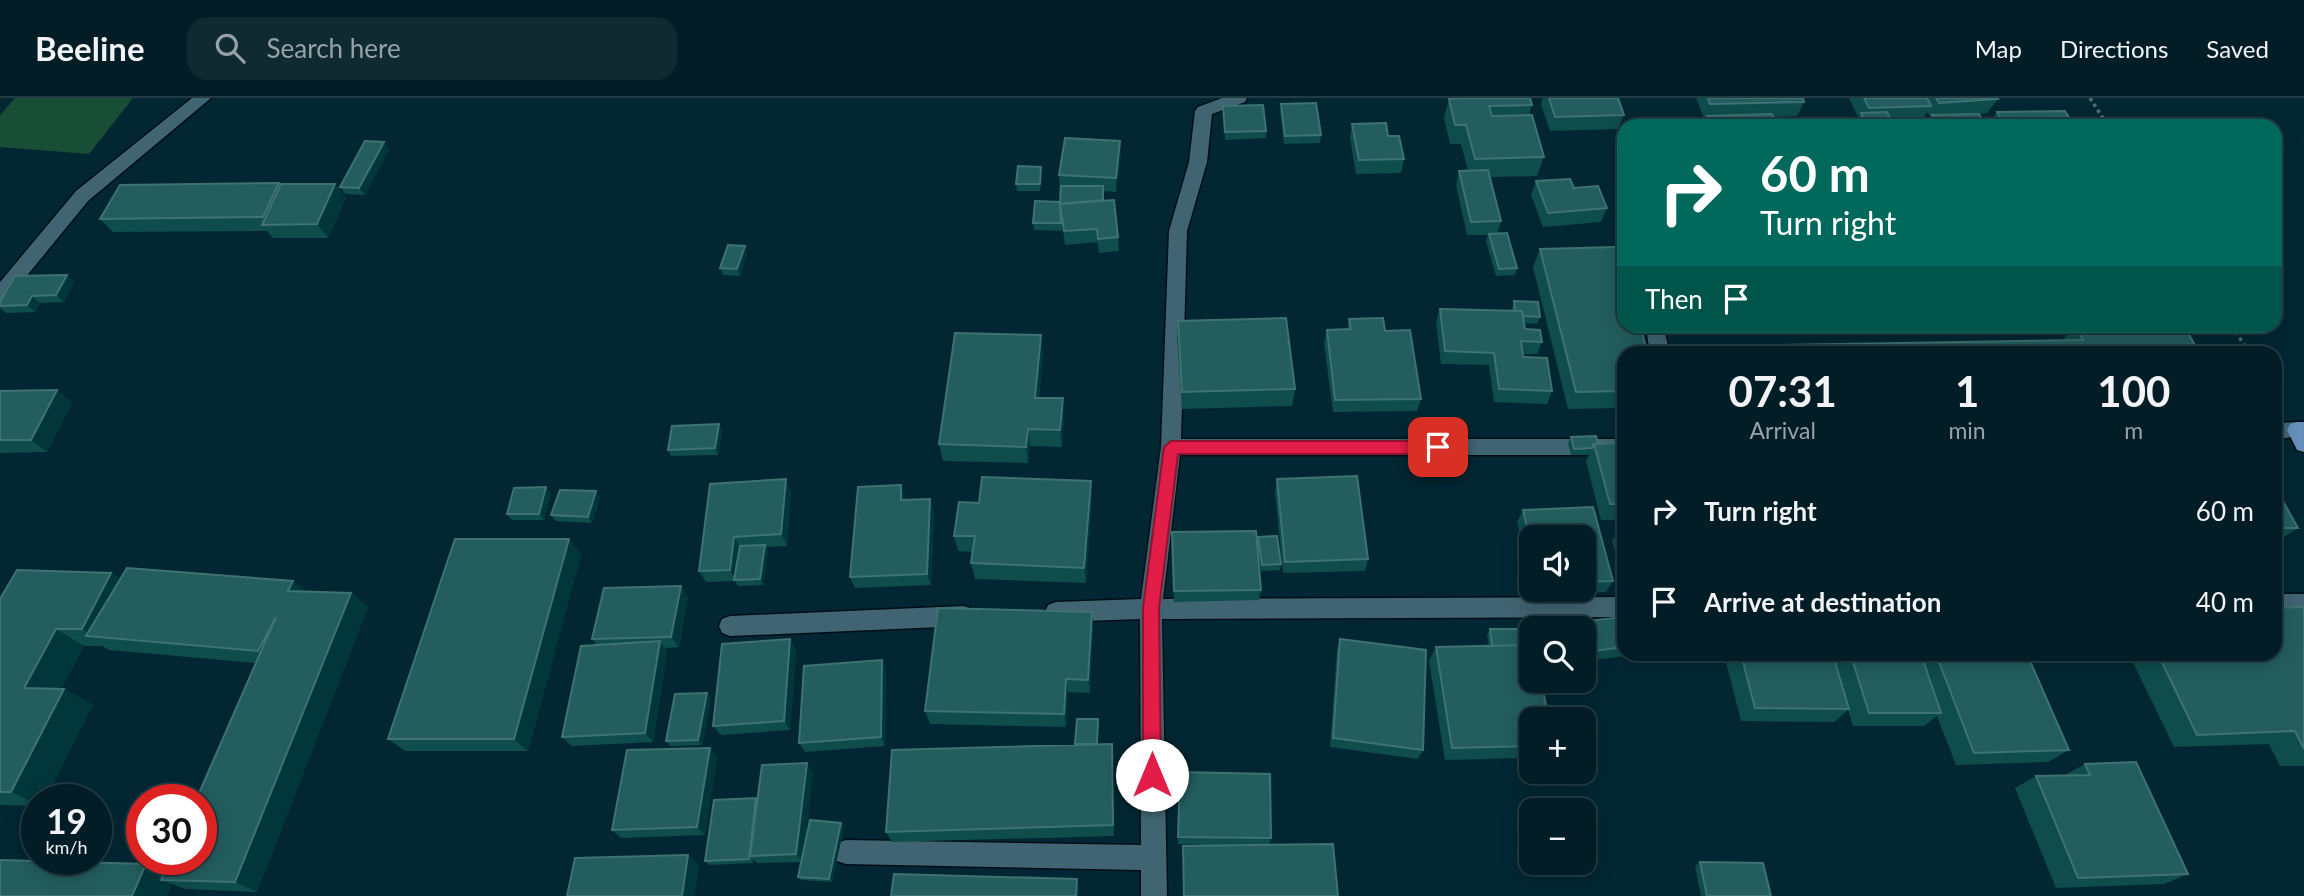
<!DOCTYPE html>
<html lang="en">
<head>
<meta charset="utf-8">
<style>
	body { margin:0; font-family:Lato,sans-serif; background:#102a32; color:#f1f3f6; height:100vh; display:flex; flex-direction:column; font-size:26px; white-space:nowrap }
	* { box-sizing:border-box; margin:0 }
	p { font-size:23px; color:#96a2a7 }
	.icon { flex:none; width:38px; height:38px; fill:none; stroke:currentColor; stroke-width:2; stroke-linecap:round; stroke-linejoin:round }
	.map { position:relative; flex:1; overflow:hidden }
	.drawer { position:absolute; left:1617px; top:248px; width:665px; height:315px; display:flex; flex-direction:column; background:#021d26; border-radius:21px; box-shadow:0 4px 18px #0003,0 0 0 2px #233b43 }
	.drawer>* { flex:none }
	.hud { position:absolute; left:1617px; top:21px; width:665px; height:214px; border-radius:21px; box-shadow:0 4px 18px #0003,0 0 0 2px #233b43; background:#00695c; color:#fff; overflow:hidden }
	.tools { position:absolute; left:1519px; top:427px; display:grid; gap:14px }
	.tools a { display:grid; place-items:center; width:77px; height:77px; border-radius:14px; background:#021d26; box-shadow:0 4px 18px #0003,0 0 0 2px #233b43; font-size:35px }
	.speed { position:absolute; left:21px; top:686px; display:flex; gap:14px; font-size:35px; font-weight:700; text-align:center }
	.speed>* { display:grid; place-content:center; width:91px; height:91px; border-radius:50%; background:#021d26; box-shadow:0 4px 18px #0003,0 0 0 2px #233b43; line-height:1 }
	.speed small { font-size:18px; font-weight:400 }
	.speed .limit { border:10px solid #d22; background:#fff; color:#111 }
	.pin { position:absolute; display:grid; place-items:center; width:60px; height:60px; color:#fff; margin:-30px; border-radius:14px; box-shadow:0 4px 10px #0006 }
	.me { position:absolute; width:77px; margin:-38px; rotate:0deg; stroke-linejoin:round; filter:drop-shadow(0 0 5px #0008) }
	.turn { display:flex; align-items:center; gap:24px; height:147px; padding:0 28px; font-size:32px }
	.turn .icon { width:91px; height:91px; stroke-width:2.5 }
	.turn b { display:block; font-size:49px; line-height:60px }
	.then { display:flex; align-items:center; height:66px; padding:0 28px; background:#0003; gap:14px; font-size:26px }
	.eta { display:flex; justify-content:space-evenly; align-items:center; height:119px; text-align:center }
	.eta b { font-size:42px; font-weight:700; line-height:49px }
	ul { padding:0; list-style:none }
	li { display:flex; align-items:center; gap:21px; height:91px; padding:0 28px }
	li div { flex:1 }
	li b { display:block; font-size:26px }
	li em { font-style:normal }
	header { display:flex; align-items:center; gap:42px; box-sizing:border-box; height:98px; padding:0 35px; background:#021d26; border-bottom:2px solid #233b43 }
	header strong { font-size:33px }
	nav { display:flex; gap:38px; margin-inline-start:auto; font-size:24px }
	.search { width:490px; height:63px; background:#102a32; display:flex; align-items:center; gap:18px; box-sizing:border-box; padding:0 24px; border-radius:21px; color:#96a2a7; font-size:26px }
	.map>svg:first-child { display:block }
</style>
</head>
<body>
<header>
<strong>Beeline</strong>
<div class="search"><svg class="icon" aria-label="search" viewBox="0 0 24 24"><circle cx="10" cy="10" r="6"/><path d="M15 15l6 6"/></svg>Search here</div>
<nav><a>Map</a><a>Directions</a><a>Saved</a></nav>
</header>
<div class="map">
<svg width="2304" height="798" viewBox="0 0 2304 798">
	<rect width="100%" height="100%" fill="#022733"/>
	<path fill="#184e35" d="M15,0H133L89,56L0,49V17Z"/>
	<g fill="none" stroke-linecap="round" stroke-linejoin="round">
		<g stroke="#000f17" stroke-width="3">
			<path id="minor" d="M192,0H211L88,103L7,202L0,204V184L76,93Z
				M1222,0H1247L1245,4L1212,16L1207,64L1187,133L1181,341H1624V357H1180L1163,501L1624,499V519L1162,521L1167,798H1141V772L846,766L837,763L834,754L837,745L846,742L1141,747L1140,521L1056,524L1048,521L1045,514L1048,507L1056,504L1141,501L1161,349L1169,133L1189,64L1195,13L1198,9Z
				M1657,228L1664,231L1670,256H1650L1647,236L1650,231Z
				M2297,324L2304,326V338L2275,341V325Z
				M2275,496H2304V516H2275Z
				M964,508L972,511L975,518L972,525L964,528L730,538L722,535L719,528L722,521L730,518Z"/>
		</g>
		<g stroke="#000f17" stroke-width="3">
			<path id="major" d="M2297,324H2304V354L2297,352L2287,332L2290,326Z"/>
		</g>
		<path stroke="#4e6c77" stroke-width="3.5" stroke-dasharray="3.5 3.5" stroke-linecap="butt" d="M2090,0L2108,28
			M2232,228L2250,256"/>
		<use href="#minor" fill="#416472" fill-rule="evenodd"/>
		<use href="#major" fill="#678fbc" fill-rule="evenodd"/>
	</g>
	<path fill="#0f4c4c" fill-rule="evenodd" d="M1450,0H1530L1532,7L1529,17L1544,59L1537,78L1490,79L1501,123L1497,136L1517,170L1515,177L1496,178L1486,143L1488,137H1467L1456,87L1459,73L1468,72L1461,46H1450L1444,20L1449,1Z
		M1543,0H1618L1624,17L1618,31L1550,33L1541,6Z
		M1696,0H1803L1804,4L1797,18L1773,19L1777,28H1702L1705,21H1704Z
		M1849,0H1997L1998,1L1987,15L1978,16L1986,28H1853L1858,19ZM1927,14L1931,19L1926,28H1917L1915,22H1922Z
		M1281,6L1321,37L1320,45L1284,46L1280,13Z
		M1223,8L1266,33V40L1225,42Z
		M1997,14L2074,28H1987Z
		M1352,26L1388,38L1404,61L1401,75L1356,76L1350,40Z
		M384,44L389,51L365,97L345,96L340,89Z
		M1121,57L1116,94L1103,93V102L1118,139L1119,153L1099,155L1097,144L1065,147L1062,124V133L1034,132L1033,125L1060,104L1059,77Z
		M1041,69L1042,76L1040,93H1017L1016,86Z
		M1536,83L1574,90L1607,110L1601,124L1543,129L1531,97Z
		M335,86L346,100L328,140H273L267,133L113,134L100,121L281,87Z
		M1540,151L1624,256V310L1568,311L1533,169Z
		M747,155L740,178L723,177L720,170Z
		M67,177L74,184L64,204L40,205L35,214L6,215L0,210V204Z
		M1514,203L1540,219L1537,226L1524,225L1525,231L1542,244L1537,256H1523V259L1552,293L1547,306L1494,304L1489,267L1441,266L1436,224L1440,211L1512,213V210Z
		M1349,221L1385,233L1421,301L1417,313L1333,314L1324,245L1327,232L1347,231Z
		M1178,223L1295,291L1292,308L1182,311L1177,241Z
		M2031,228H2184L2200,256H1709L1713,248L2061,243L2070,234L2035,235Z
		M1043,255L1039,300L1064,318L1062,349L1030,348L1028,365L943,363L939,346Z
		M0,293L72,304L47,354L0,355Z
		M719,326L722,333L718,357L671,358L668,352Z
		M1571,339L1598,346L1624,345V422H1601L1586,363L1589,357H1571L1568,345Z
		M1277,381L1368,461L1365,473L1283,475L1275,393Z
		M710,386L791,393L787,448L766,449L768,453L763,487L738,488L735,483L706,484L699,473Z
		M546,389L551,395L544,422H512L507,416Z
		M2275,389L2298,430L2275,445Z
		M600,399L592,425L556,423L551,417Z
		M905,399V402L934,413L931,487L855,490L850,479Z
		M1092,399L1086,485L975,481L971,465L972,454L958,453L954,438L979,405Z
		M1593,409L1613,483L1606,494L1552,497L1551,492H1584V439H1531V467L1528,468L1517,424L1523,412Z
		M1172,434L1257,445L1258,439L1281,466L1280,472L1261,473L1257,445L1261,492L1259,502L1174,504Z
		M1624,436V479L1612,443L1616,437Z
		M569,441L581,457L528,653H405L388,641Z
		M111,475L120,481L293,483L305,493L351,495L368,509L257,794L185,791L172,786L0,798L165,774L256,565L109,552L102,548H84L61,591H64L93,607L37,702V708L0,707V501Z
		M688,499L679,549L665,550L667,554L653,644L572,648L562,639L597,547L592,541Z
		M2304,509V668H2280L2269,646L2174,649L2129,556H2275Z
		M1092,514L1093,528L1090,595L1068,594L1066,629L930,626L925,613Z
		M1624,519V556H1627L1626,558L1584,563V530H1536L1537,528Z
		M1490,531L1531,621V660L1445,662L1429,563L1436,549L1489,548L1487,537Z
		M1340,541L1423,652L1418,661L1330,649L1337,551Z
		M796,552L790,632L721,637L713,628Z
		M1724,556H2027L2069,652L2048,664L1956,667L1937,618L1924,628H1853L1848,612L1834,624L1741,623Z
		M882,562L886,572L885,648L805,654L799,645Z
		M707,595L711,601L702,647L670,648L666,643Z
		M1099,626L1097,646H1112L1114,738L892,744L886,734L1075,647Z
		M710,650L717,659L705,737L621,740L612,732Z
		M2085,666L2188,776L2164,786L2056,790L2015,690L2036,678L2065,677Z
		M813,674L804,749L841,725L844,729L832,784L801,782L798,779L801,764L757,765L753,761V765L709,767L705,763L756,700L757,701Z
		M1180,674L1271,740L1269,747L1338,798H1183V748H1233L1178,746Z
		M1700,764L1771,798H1701L1695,768Z"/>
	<path fill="#01373b" d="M1120,43L1121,57L1116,94V80Z
		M384,44L389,51L365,97L359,90Z
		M1041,69L1042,76L1040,93V86Z
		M279,85L290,99L269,127L263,119Z
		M335,86L346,100L328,140L317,126Z
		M745,148L747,155L740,178L737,171Z
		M67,177L74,184L64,204L56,197Z
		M32,198L40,205L35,214L27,207Z
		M1041,237L1043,255L1037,317L1035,300Z
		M57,292L72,304L47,354L31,342Z
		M1063,300L1064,318L1062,349L1060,332Z
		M719,326L722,333L718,357L715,350Z
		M1028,331L1030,348L1028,365L1026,349Z
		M786,381L791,393L787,448L781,436Z
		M1091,383L1092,399L1086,485L1084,470Z
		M901,387L905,399L904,414L901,402Z
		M546,389L551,395L544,422L539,416Z
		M596,393L600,399L592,425L588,419Z
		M930,401L934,413L931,487L927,476Z
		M734,439L740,450L737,483L730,472Z
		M569,441L581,457L528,653L514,641Z
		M765,447L768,453L763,487L760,481Z
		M111,475L137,493L94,539L82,531Z
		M293,483L311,498L288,493Z
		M681,488L688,499L679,549L671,539Z
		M351,495L368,509L257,794L235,784Z
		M1092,514L1093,528L1090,595L1088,582Z
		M276,519L277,567L258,553Z
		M56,531L84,548L53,606L24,590Z
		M790,541L796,552L790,632L784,623Z
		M660,543L667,554L653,644L645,635Z
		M882,562L886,572L885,648L881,639Z
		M1066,581L1068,594L1066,629L1064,616Z
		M64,591L93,607L45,702H37V706L11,694Z
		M707,595L711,601L702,647L698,642Z
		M710,650L717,659L705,737L697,729Z
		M807,665L813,674L803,764L796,756Z
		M841,725L844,729L832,784L829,781Z
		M688,757L699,767L695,798H682Z
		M146,766L175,778L161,782L172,786L167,798H132Z
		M1077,781L1079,791V798H1076Z"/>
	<path fill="#235d5d" stroke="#3e7273" stroke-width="2" d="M1460,0H1530L1532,7L1489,8L1492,18L1532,17L1544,59L1475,61L1466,27H1455L1449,1Z
		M1549,0H1618L1624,17L1555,19Z
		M1708,0H1803L1804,4L1710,6Z
		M1864,0H1927L1931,8L1869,10Z
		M1936,0H1997L1998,1L1939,5Z
		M1316,5L1321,37L1285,38L1281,6Z
		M1263,7L1266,33L1225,34L1223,8Z
		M2065,13L2074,28H2005L1997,14Z
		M1887,14L1890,21H1914L1917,28L1938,27L1932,17L1979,16L1986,28H1867L1861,15Z
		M1772,16L1777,28H1711L1707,18Z
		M1386,25L1388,38H1399L1404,61L1359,62L1352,26Z
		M1065,40L1120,43L1116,80L1059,77Z
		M365,43L384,44L359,90L340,89Z
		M1018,68L1041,69L1040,86H1016Z
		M1488,72L1501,123L1471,124L1459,73Z
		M1570,81L1574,90L1598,88L1607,110L1548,115L1536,83Z
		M279,85L263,119L100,121L120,87Z
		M281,86H335L317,126L262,127Z
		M1061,88H1103V102L1060,106L1061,125H1033L1035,103L1060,104Z
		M1114,102L1118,139L1098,141L1097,131L1064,133L1060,106Z
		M1507,135L1517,170L1499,171L1489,136Z
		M728,147L745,148L737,171L720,170Z
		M1617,149L1624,173V228H1640L1648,256H1624V293L1576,294L1540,151Z
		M67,177L56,197L32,198L27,207L0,208V204L15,178Z
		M1514,203L1538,204L1540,219L1523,218L1522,213H1515Z
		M1440,211L1522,213L1525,231L1540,232L1542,244L1521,243L1523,259L1547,260L1552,293L1499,291L1494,255L1445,253Z
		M1286,220L1295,291L1182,294L1178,223Z
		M1383,220L1385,233L1410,232L1421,301L1335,302L1327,232L1351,231L1349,221Z
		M2075,228H2184L2200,256H1716L1713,248L2083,242Z
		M955,235L1041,237L1035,300H1063L1060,332L1028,331L1026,349L939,346Z
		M57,292L31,342H0V293Z
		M719,326L715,350L668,352L672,328Z
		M1596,338L1598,346H1594L1592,350L1574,351L1571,339Z
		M1624,345V406H1610L1594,346Z
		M1357,378L1368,461L1285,464L1277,381Z
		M982,379L1091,383L1084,470L971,465L975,438H954L959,404L979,405Z
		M786,381L781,436L734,439L730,472L699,473L710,386Z
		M901,387V402L930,401L927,476L850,479L858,389Z
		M546,389L539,416H507L514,390Z
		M2275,389L2298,430H2275Z
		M560,392L596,393L588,419L551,417Z
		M1593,409L1613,483L1584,484V439H1531V447L1523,412Z
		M1256,433L1261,492L1174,493L1172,434Z
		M1624,436V462L1616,437Z
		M1277,438L1281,466L1262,467L1258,439Z
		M455,441H569L514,641H388Z
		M765,447L760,481L734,482L740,448Z
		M127,470L293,483L288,493L351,495L235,784L161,782L170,761H201V702H196L276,519L258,553L86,538Z
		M17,472L111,475L82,531H56L24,590L64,591L11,694H0V501Z
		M681,488L671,539L592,541L604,490Z
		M2304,509V651L2295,633L2197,637L2158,556H2275V510Z
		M938,510L1092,514L1088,582L1066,581L1064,616L925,613Z
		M1624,519V549L1584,554V530H1538L1537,528Z
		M1490,531H1527L1530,547L1492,548Z
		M790,541L784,623L713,628L722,546Z
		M1340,541L1426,552L1423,652L1333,640Z
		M660,543L645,635L562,639L581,548Z
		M1531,547V583H1541L1549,621H1531V648L1452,650L1436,549Z
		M1741,556H1921L1941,615H1869L1853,564H1835L1849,611L1755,610Z
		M1936,556H2027L2069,652L1974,655Z
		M882,562L881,639L799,645L804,568Z
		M707,595L698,642L666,643L675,596Z
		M1077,621H1098L1097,646H1075Z
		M1112,646L1113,727L886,734L892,652Z
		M710,650L697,729L612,732L627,652Z
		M2136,664L2188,776L2078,780L2036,678L2090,677L2085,666Z
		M807,665L796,756L750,758L762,667Z
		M1180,674L1270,676L1271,740L1178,739Z
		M756,700L749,761L705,763L714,702Z
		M810,722L841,725L829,781L798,779Z
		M1333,746L1338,798H1184L1183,748Z
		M688,757L682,798H567L575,760Z
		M0,762L146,766L132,798H0Z
		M1700,764L1763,765L1771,798H1707Z
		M894,776L1077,781L1076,798H891Z"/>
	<path fill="#e11d48" stroke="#92132f" stroke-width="2" d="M1171,343H1438L1445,349L1438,356H1178L1159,510L1161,677L1159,683L1152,685L1146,683L1143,677V510L1164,349Z"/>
</svg>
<div class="tools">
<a><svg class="icon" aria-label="sound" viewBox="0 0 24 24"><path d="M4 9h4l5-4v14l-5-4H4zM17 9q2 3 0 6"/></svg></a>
<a><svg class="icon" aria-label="search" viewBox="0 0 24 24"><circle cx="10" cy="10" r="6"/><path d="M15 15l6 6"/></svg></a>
<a>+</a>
<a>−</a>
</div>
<div class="speed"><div>19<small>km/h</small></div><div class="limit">30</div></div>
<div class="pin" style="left:1438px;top:349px;background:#d93025"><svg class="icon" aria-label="arrive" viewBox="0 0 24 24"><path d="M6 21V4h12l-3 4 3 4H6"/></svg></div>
<svg class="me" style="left:1152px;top:677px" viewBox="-20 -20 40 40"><circle r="19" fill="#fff"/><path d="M0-13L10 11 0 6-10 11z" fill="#e11d48"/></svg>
<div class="hud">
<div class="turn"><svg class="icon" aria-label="right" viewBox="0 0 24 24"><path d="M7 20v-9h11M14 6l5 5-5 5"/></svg><div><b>60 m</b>Turn right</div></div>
<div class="then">Then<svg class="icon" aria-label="arrive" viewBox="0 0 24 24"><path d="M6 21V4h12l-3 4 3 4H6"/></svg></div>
</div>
<section class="drawer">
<div class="eta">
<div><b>07:31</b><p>Arrival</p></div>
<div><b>1</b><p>min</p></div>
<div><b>100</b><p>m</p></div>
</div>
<ul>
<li><svg class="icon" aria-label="right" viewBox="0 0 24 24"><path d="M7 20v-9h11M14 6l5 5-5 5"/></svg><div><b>Turn right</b></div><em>60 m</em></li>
<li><svg class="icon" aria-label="arrive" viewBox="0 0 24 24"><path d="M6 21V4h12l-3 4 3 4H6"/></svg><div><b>Arrive at destination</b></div><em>40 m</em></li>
</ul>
</section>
</div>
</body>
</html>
